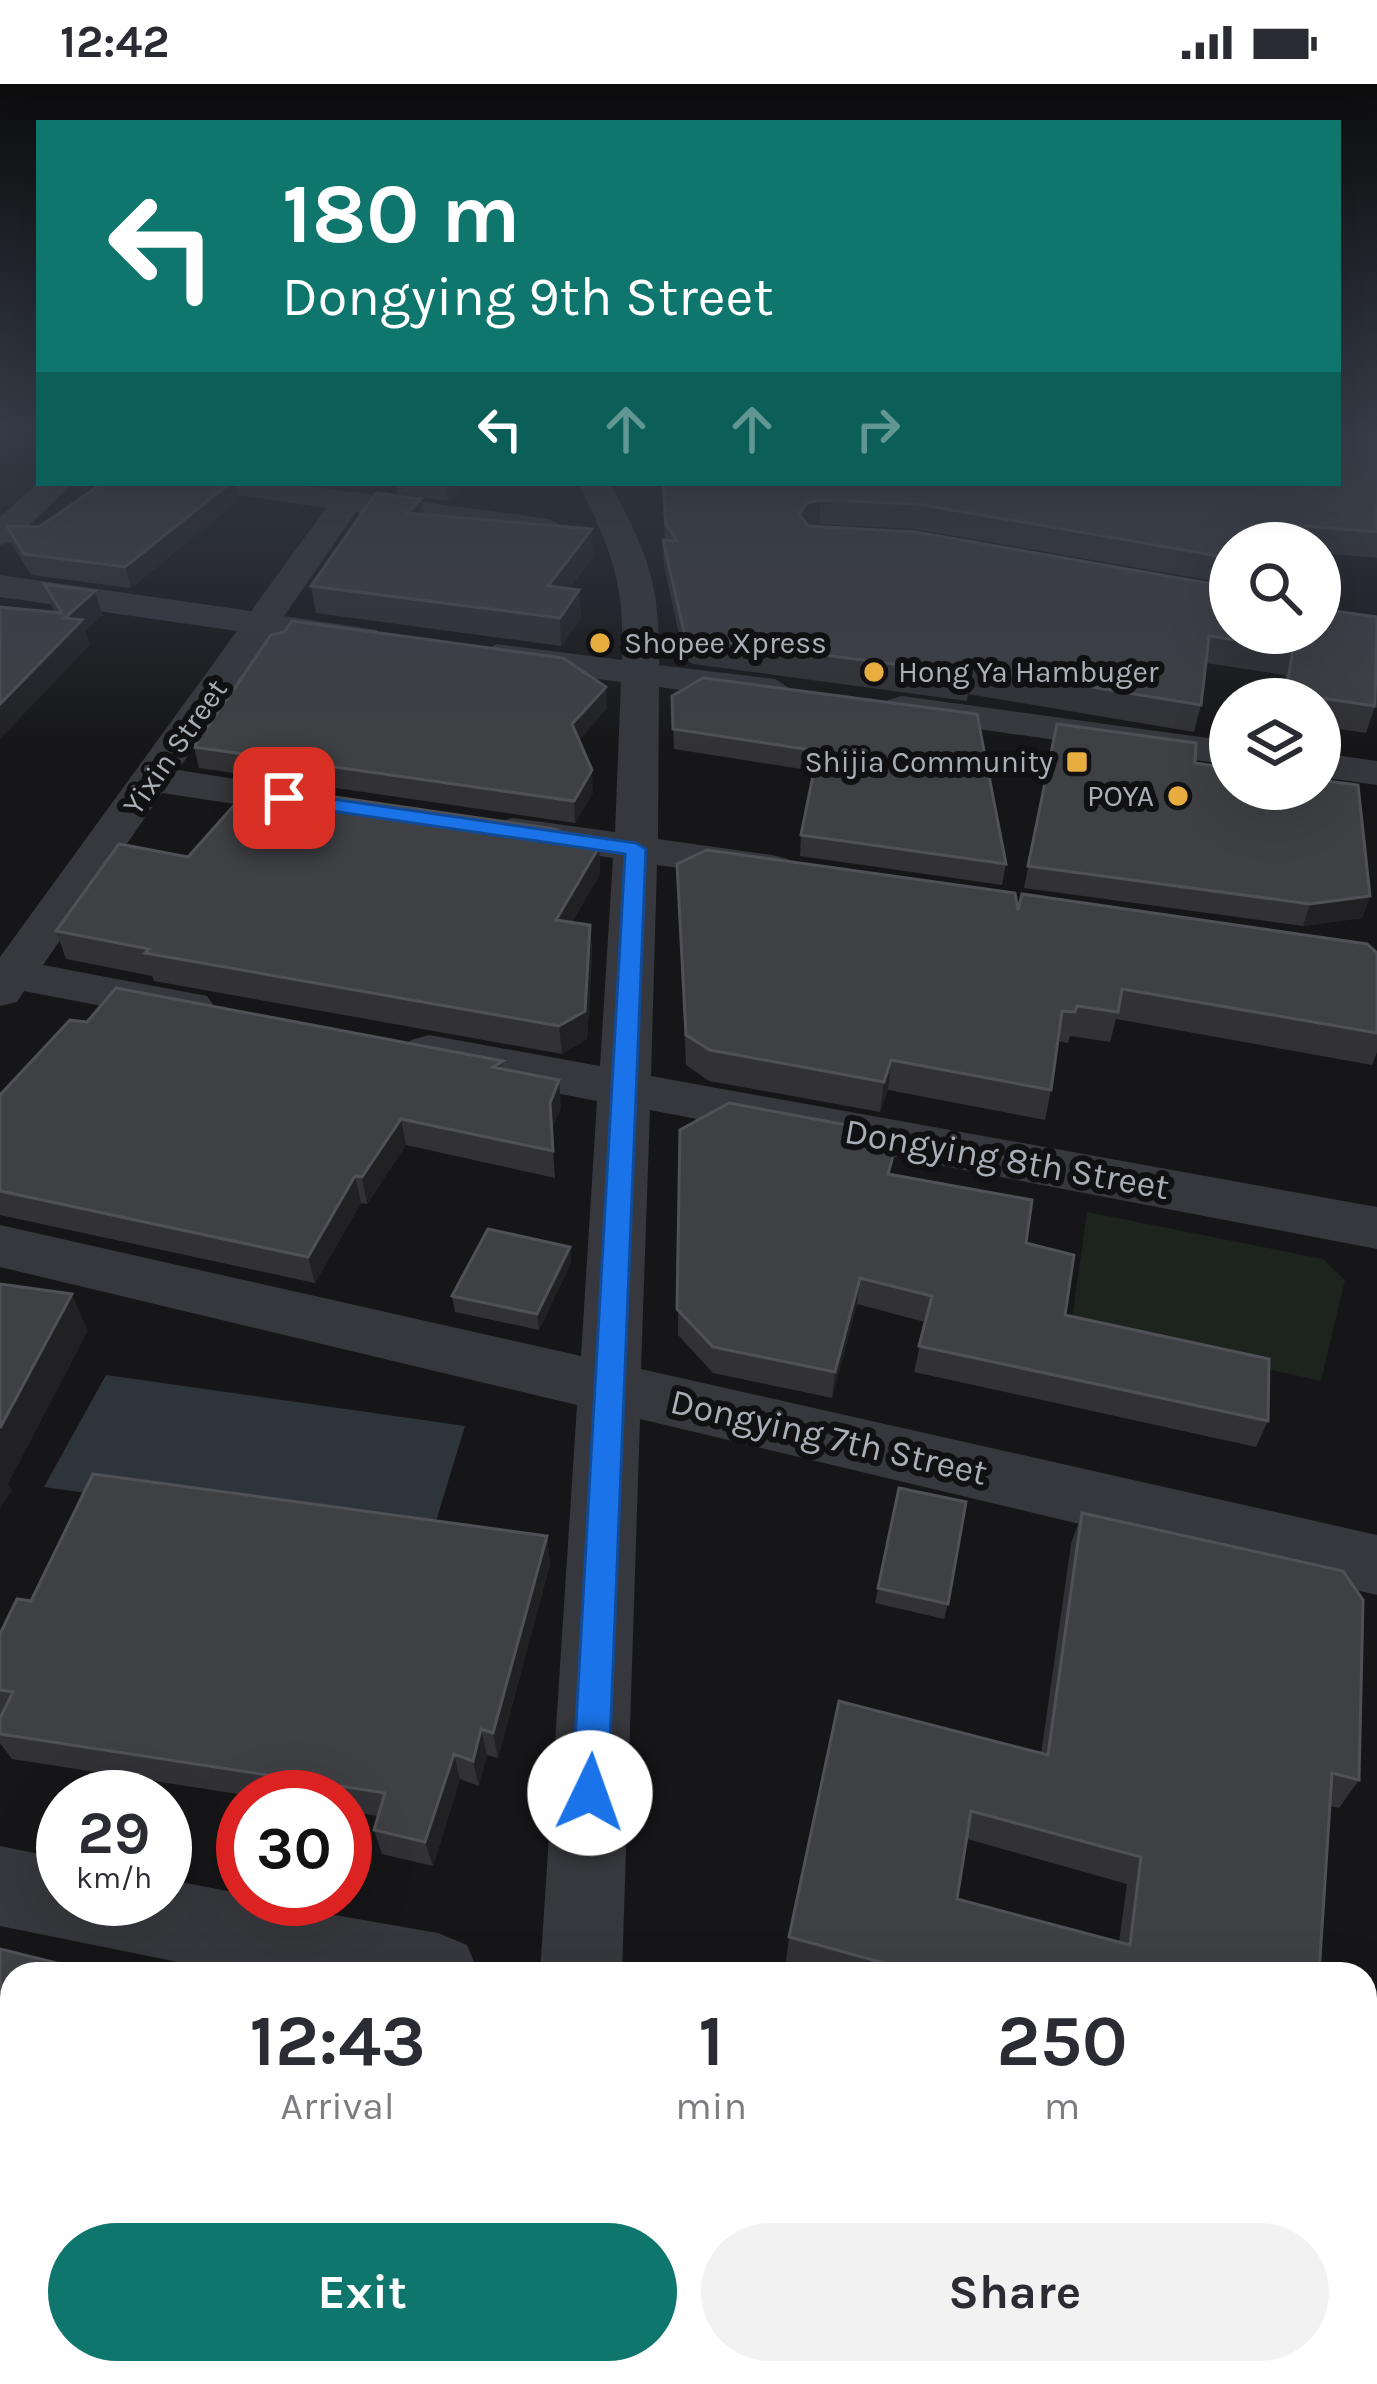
<!DOCTYPE html>
<html lang="en">
<head>
<meta charset="utf-8">
<style>
	body { margin:0; font-family:Karla,sans-serif; background:#f2f2f3; color:#2b2b33; height:100vh; display:flex; flex-direction:column; font-size:45px; white-space:nowrap }
	* { box-sizing:border-box; margin:0 }
	p { font-size:39px; color:#7c7c81 }
	.icon { flex:none; width:66px; height:66px; fill:none; stroke:currentColor; stroke-width:2; stroke-linecap:round; stroke-linejoin:round }
	.map { position:relative; flex:1; overflow:hidden }
	.sheet { position:absolute; left:0px; top:1878px; width:1377px; height:423px; display:flex; flex-direction:column; background:#fff; border-radius:36px 36px 0 0; box-shadow:0 12px 48px #0002 }
	.sheet>* { flex:none }
	.guide { position:absolute; left:36px; top:36px; width:1305px; height:366px; border-radius:0px; box-shadow:0 12px 48px #0002; background:#0f766e; color:#fff; overflow:hidden }
	.controls { position:absolute; left:1209px; top:438px; display:grid; gap:24px }
	.controls a { display:grid; place-items:center; width:132px; height:132px; border-radius:50%; background:#fff; box-shadow:0 12px 48px #0002; font-size:60px }
	.speed { position:absolute; left:36px; top:1686px; display:flex; gap:24px; font-size:60px; font-weight:700; text-align:center }
	.speed>* { display:grid; place-content:center; width:156px; height:156px; border-radius:50%; background:#fff; box-shadow:0 12px 48px #0002; line-height:1 }
	.speed small { font-size:30px; font-weight:400 }
	.speed .limit { border:18px solid #d22; background:#fff; color:#111 }
	.pin { position:absolute; display:grid; place-items:center; width:102px; height:102px; color:#fff; margin:-51px; border-radius:24px; box-shadow:0 6px 18px #0006 }
	.me { position:absolute; width:132px; margin:-66px; rotate:3deg; stroke-linejoin:round; filter:drop-shadow(0 0 9px #0008) }
	.turn { display:flex; align-items:center; gap:42px; height:252px; padding:0 48px; font-size:54px }
	.turn .icon { width:156px; height:156px; stroke-width:2.5 }
	.turn b { display:block; font-size:84px; line-height:102px }
	.lanes { display:flex; align-items:center; height:114px; padding:0 48px; background:#0003; justify-content:center; gap:60px; direction:ltr }
	.lanes .off { opacity:.35 }
	.eta { display:flex; justify-content:space-evenly; align-items:center; height:204px; text-align:center }
	.eta b { font-size:72px; font-weight:700; line-height:84px }
	.primary-button { display:flex; gap:24px; margin-top:auto; padding:24px 48px }
	.primary-button a { flex:1; height:138px; border-radius:72px; background:#0f766e; color:#fff; font-size:48px; font-weight:700; line-height:138px; text-align:center }
	.primary-button a+a { background:#f2f2f3; color:#2b2b33 }
	.status { display:flex; justify-content:space-between; align-items:center; height:84px; padding:0 60px; background:#fff; direction:ltr }
	.status svg { height:33px; fill:currentColor }
	.map>svg:first-child { display:block }
</style>
</head>
<body>
<div class="status"><b>12:42</b><svg viewBox="0 0 49 12"><path d="M0 12V9h3v3zM5 12V6h3v6zM10 12V3h3v9zM15 12V0h3v12zM26 1h20v11H26zM47 4h2v5h-2z"/></svg></div>
<div class="map">
<svg width="1377" height="2300" viewBox="0 0 1377 2300">
	<rect width="100%" height="100%" fill="#161618"/>
	<path fill="#1d231d" d="M1087,1128L1323,1175L1345,1196L1321,1297L1071,1241Z"/>
	<path fill="#2d353b" d="M106,1291L465,1342L430,1457L44,1403Z"/>
	<g fill="none" stroke-linecap="round" stroke-linejoin="round">
		<path fill="#37383d" fill-rule="evenodd" d="M39,398L73,399L12,458L0,461V433Z
			M199,399H285L550,435L567,445L550,455L356,428L284,532L377,546L382,554L377,562L364,565L271,552L178,686L336,711L342,720L336,729L321,733L162,709L43,881L207,912L215,923L207,934L190,939L24,907L17,918L0,922V873L237,547L0,513V491L251,527L326,424L215,408Z
			M578,399H610C648,471 660,498 659,581L775,595L794,607L775,619L659,603L658,755L772,771L788,775L794,784L788,793L772,797L657,781L651,992L1377,1123V1165L650,1026L641,1285L1377,1451V1511L640,1335L622,1890H540L577,1321L0,1183V1141L581,1272L597,1017L429,985L411,980L404,968L411,956L429,951L600,982L613,774L513,760L498,756L491,747L498,738L513,734L615,748L621,598L497,582L478,571L497,560L622,576C625,499 612,467 578,399Z
			M902,612L1230,657V681L888,632L882,624L888,616Z
			M1320,669L1377,677V701L1320,693Z
			M0,1762L63,1775V1815H165V1795L243,1810V1815L438,1849L467,1861L479,1890H237L0,1842Z
			M1377,2015V2223L1365,2219V2020Z
			M1365,2244L1377,2249V2300H1309L1310,2289H1365Z
			M483,2289H579L577,2300H481Z"/>
	</g>
	<path fill="#323236" fill-rule="evenodd" d="M1377,345V474L1320,469V459H1230V500L915,445L819,440L813,442L1320,549L1375,622L1366,649L1320,642V615H1281L1285,591L1206,579L1201,621L1194,648L968,610L967,617L693,580L684,574L664,481L663,456H665L662,399H1338Z
		M103,399H235L239,416L131,504L31,491L13,462L7,442L39,443Z
		M318,399H350L346,403Z
		M396,399H465L448,417L398,410Z
		M421,415L423,431L593,472L569,505L579,506L581,534L561,562L316,529L311,502Z
		M44,500L95,507L102,531L85,547L90,561L54,528Z
		M703,594L1006,780L1002,801L800,772L801,751L814,687L674,665L672,612Z
		M607,624L579,656L593,708L575,739L199,684L194,663Z
		M1057,640L1195,679L1370,812L1362,834L1303,842L1024,804Z
		M599,763L600,790L572,838L590,841L592,869L587,955L562,970L154,897L152,892L66,875L56,847L188,773Z
		M677,780L1018,826L1377,869V968L1372,981L1116,935L1110,958L1070,952L1068,959L1058,957L1051,1006L1045,1036L888,1006L880,1028L709,997L686,981Z
		M503,977L504,985L561,1023L552,1045L555,1094L406,1061L367,1120L361,1119L315,1199L0,1131V1011Z
		M868,1045L867,1055L892,1091L1026,1159L1065,1231L1268,1337L1256,1363L914,1288L925,1238L857,1220L832,1314L713,1289L678,1251L680,1046Z
		M570,1163L571,1179L539,1246L455,1228L452,1212Z
		M899,1404L948,1520L944,1535L875,1519Z
		M1082,1429L1359,1696L1339,1724L1330,1722L1319,1890H830L786,1878L789,1853L1041,1670L1071,1460ZM967,1755L1127,1800L1119,1858L957,1815Z
		M547,1452L550,1480L498,1674L487,1671L479,1702L460,1695L433,1782L382,1770L374,1746L378,1732L345,1727V1713H257L12,1675L0,1659V1634L2,1630H0V1550L31,1517Z"/>
	<path fill="#212124" d="M230,399H235L239,416L131,504L125,483Z
		M446,399H465L448,417Z
		M421,415L424,442L407,429Z
		M821,416L819,440L806,444L799,430L807,419Z
		M592,445L593,472L550,530L548,502Z
		M579,506L581,534L561,562L560,534Z
		M95,507L102,531L85,547L90,561L0,655V620L65,534Z
		M606,603L607,624L574,662L572,640Z
		M592,686L593,708L575,739L574,717Z
		M599,763L600,790L558,863L556,836Z
		M1370,812L1362,834L1303,842L1310,820Z
		M590,841L592,869L587,955L562,970L559,942Z
		M891,976L888,1006L880,1028L884,998Z
		M559,996L561,1023L552,1045L555,1094L550,1019Z
		M401,1035L406,1061L367,1120L362,1093Z
		M355,1092L361,1119L315,1199L308,1173Z
		M570,1163L571,1179L539,1246L537,1230Z
		M860,1194L857,1220L832,1314L835,1288Z
		M72,1210L88,1247L8,1400L12,1406L0,1425V1344Z
		M547,1452L550,1480L498,1674L493,1649Z
		M481,1645L487,1671L479,1702L473,1677Z
		M454,1670L460,1695L433,1782L425,1758Z
		M12,2146V2212L0,2239V2173Z
		M459,2289H469L467,2300H457Z"/>
	<path fill="#3f4044" stroke="#4f5156" stroke-width="3" fill-rule="evenodd" d="M1338,345H1377V448L1266,439L1264,459H1230V474L917,420L821,416L807,419L799,430L808,442L916,448L1230,503V549H1320V525L1377,533L1375,622L1286,609L1293,564L1209,552L1201,621L970,583L971,590L693,554L684,548L663,456L677,457L666,440L663,399H1338Z
		M103,399H230L125,483L24,470L7,442L39,443Z
		M376,409L421,415L407,429L592,445L548,502L579,506L560,534L311,502Z
		M44,500L95,507L65,534L82,536L0,620V523L62,529Z
		M292,537L563,574L606,603L572,640L592,686L574,717L194,663L271,551L284,548Z
		M703,594L977,630L1006,780L801,751L818,667L673,645L672,612Z
		M1057,640L1196,659L1195,679L1230,684V705H1320V696L1358,701L1370,812L1310,820L1028,782Z
		M252,701L554,745L599,763L556,836L590,841L585,927L559,942L145,869L149,865L56,847L119,760L188,773Z
		M707,766L1015,809L1018,826L1022,810L1367,860L1377,869V949L1122,905L1118,928L1077,922L1075,928L1062,927L1051,1006L891,976L884,998L710,966L686,951L677,780Z
		M116,904L503,977L493,983L559,996L550,1019L553,1067L401,1035L362,1093L355,1092L308,1173L0,1107V1011L70,936L87,938Z
		M729,1019L868,1045L865,1054L896,1061L888,1090L1032,1116L1026,1159L1074,1171L1065,1231L1269,1275L1268,1337L919,1262L932,1212L860,1194L835,1288L713,1263L677,1225L680,1046Z
		M488,1145L570,1163L537,1230L452,1212Z
		M0,1200L72,1210L0,1344Z
		M93,1390L547,1452L493,1649L481,1645L473,1677L454,1670L425,1758L374,1746L385,1709L0,1650V1634L13,1608L0,1606V1550L17,1515L31,1517Z
		M899,1404L966,1418L948,1520L878,1504Z
		M1082,1429L1343,1487L1363,1516L1359,1696L1332,1689L1319,1890H924L789,1853L839,1617L1048,1671ZM971,1727L1141,1773L1130,1861L957,1815Z
		M0,1865L73,1883L70,1890H12V2146L0,2173Z
		M120,2289H459L457,2300H116Z
		M625,2289H1325L1324,2300H622Z"/>
	<linearGradient id="sky" x2="0" y2="1"><stop stop-color="#0c0c0d"/><stop offset="0.52" stop-color="#363c48"/><stop offset="1" stop-color="#363c48" stop-opacity="0"/></linearGradient>
	<rect width="1377" height="667" fill="url(#sky)"/>
	<path fill="#1a73e8" stroke="#114b97" stroke-width="3" d="M284,708L636,759L646,765L608,1709L603,1721L590,1727L577,1721L572,1709L625,770L277,719V710Z"/>
	<g fill="#e7ad3f" stroke="#111113" stroke-width="4.5">
		<circle cx="600" cy="559" r="12"/>
		<circle cx="874" cy="588" r="12"/>
		<rect x="1065" y="666" width="24" height="24" rx="6"/>
		<circle cx="1178" cy="712" r="12"/>
	</g>
	<g text-anchor="middle" dominant-baseline="central" stroke-width="12" stroke-linejoin="round" paint-order="stroke">
		<g font-size="30" fill="#a9aeb7" stroke="#111113" text-anchor="start">
			<text x="624" y="559">Shopee Xpress</text>
			<text x="898" y="588">Hong Ya Hambuger</text>
			<text x="1053" y="678" text-anchor="end">Shijia Community</text>
			<text x="1154" y="712" text-anchor="end">POYA</text>
		</g>
		<g font-size="30" fill="#a9aeb7" stroke="#111113">
			<text transform="translate(175 663) rotate(-55)">Yixin Street</text>
		</g>
		<g font-size="36" fill="#a9aeb7" stroke="#111113">
			<text transform="translate(1007 1075) rotate(10)">Dongying 8th Street</text>
			<text transform="translate(829 1353) rotate(13)">Dongying 7th Street</text>
		</g>
	</g>
</svg>
<div class="controls">
<a><svg class="icon" aria-label="search" viewBox="0 0 24 24"><circle cx="10" cy="10" r="6"/><path d="M15 15l6 6"/></svg></a>
<a><svg class="icon" aria-label="layers" viewBox="0 0 24 24"><path d="M12 4l9 5-9 5-9-5zM3 14l9 5 9-5"/></svg></a>
</div>
<div class="speed"><div>29<small>km/h</small></div><div class="limit">30</div></div>
<div class="pin" style="left:284px;top:714px;background:#d93025"><svg class="icon" aria-label="arrive" viewBox="0 0 24 24"><path d="M6 21V4h12l-3 4 3 4H6"/></svg></div>
<svg class="me" style="left:590px;top:1709px" viewBox="-20 -20 40 40"><circle r="19" fill="#fff"/><path d="M0-13L10 11 0 6-10 11z" fill="#1a73e8"/></svg>
<div class="guide">
<div class="turn"><svg class="icon" aria-label="left" viewBox="0 0 24 24"><path d="M17 20v-9H6M10 6l-5 5 5 5"/></svg><div><b>180 m</b>Dongying 9th Street</div></div>
<div class="lanes"><svg class="icon" aria-label="left" viewBox="0 0 24 24"><path d="M17 20v-9H6M10 6l-5 5 5 5"/></svg><svg class="icon off" aria-label="ahead" viewBox="0 0 24 24"><path d="M12 20V5M6 11l6-6 6 6"/></svg><svg class="icon off" aria-label="ahead" viewBox="0 0 24 24"><path d="M12 20V5M6 11l6-6 6 6"/></svg><svg class="icon off" aria-label="right" viewBox="0 0 24 24"><path d="M7 20v-9h11M14 6l5 5-5 5"/></svg></div>
</div>
<section class="sheet">
<div class="eta">
<div><b>12:43</b><p>Arrival</p></div>
<div><b>1</b><p>min</p></div>
<div><b>250</b><p>m</p></div>
</div>
<div class="primary-button"><a>Exit</a><a>Share</a></div>
</section>
</div>
</body>
</html>
